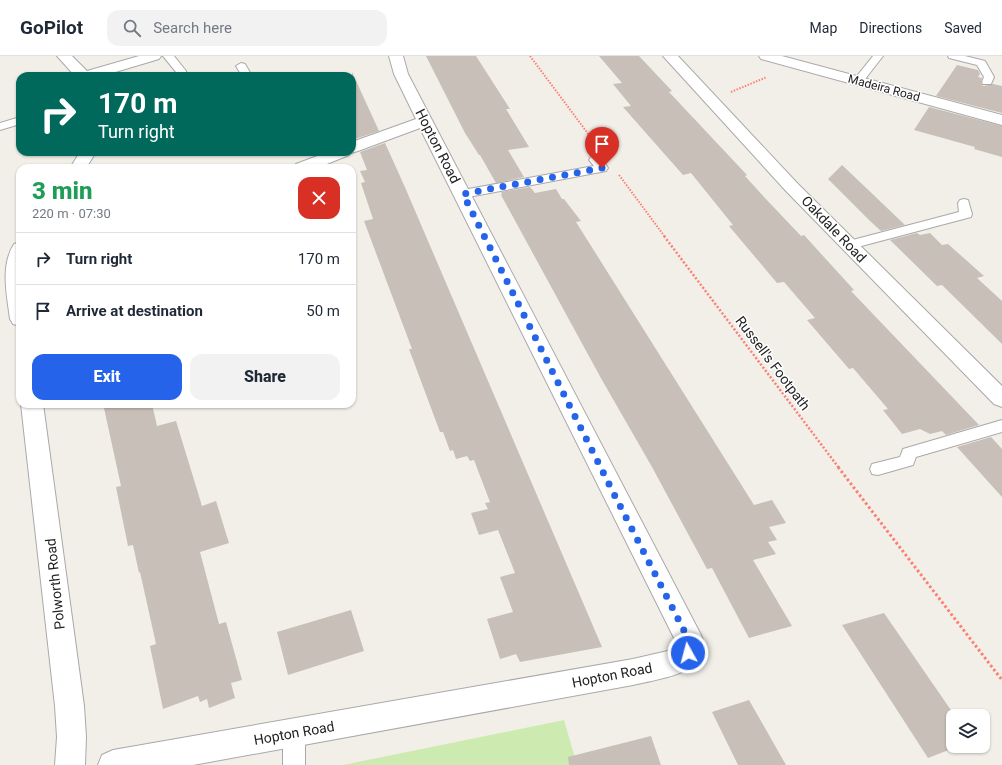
<!DOCTYPE html>
<html lang="en">
<head>
<meta charset="utf-8">
<style>
	body { margin:0; font-family:Roboto,sans-serif; background:#f2f2f3; color:#1f2937; height:100vh; display:flex; flex-direction:column; font-size:15px; white-space:nowrap }
	* { box-sizing:border-box; margin:0 }
	p { font-size:13px; color:#747a83 }
	.icon { flex:none; width:22px; height:22px; fill:none; stroke:currentColor; stroke-width:2; stroke-linecap:round; stroke-linejoin:round }
	.map { position:relative; flex:1; overflow:hidden }
	.sheet { position:absolute; left:16px; top:108px; width:340px; height:244px; display:flex; flex-direction:column; background:#fff; border-radius:12px; box-shadow:0 1px 3px #0004 }
	.sheet>* { flex:none }
	.banner { position:absolute; left:16px; top:16px; width:340px; height:84px; border-radius:12px; box-shadow:0 1px 3px #0004; background:#00695c; color:#fff; overflow:hidden }
	.buttons { position:absolute; left:946px; top:653px; display:grid; gap:8px }
	.buttons a { display:grid; place-items:center; width:44px; height:44px; border-radius:8px; background:#fff; box-shadow:0 1px 3px #0004; font-size:20px }
	.pin { position:absolute; display:grid; place-items:center; width:34px; height:34px; color:#fff; margin:-41px -17px; border-radius:50% 50% 50% 0; rotate:-45deg; box-shadow:0 0 4px #0007 }
	.pin .icon { rotate:45deg }
	.me { position:absolute; width:44px; margin:-22px; rotate:353deg; stroke-linejoin:round; filter:drop-shadow(0 0 3px #0008) }
	.turn { display:flex; align-items:center; gap:14px; height:84px; padding:0 16px; font-size:18px }
	.turn .icon { width:52px; height:52px; stroke-width:2.5 }
	.turn b { display:block; font-size:28px; line-height:34px }
	.round { display:grid; place-items:center; flex:none; width:42px; height:42px; border-radius:12px; background:#f2f2f3 }
	.headline { display:flex; align-items:center; justify-content:space-between; height:68px; padding:0 16px }
	h1 { font-size:24px; font-weight:800; line-height:30px; color:#1e9e55 }
	.button { display:flex; gap:8px; margin-top:auto; padding:8px 16px }
	.button a { flex:1; height:46px; border-radius:12px; background:#2563eb; color:#fff; font-size:16px; font-weight:800; line-height:46px; text-align:center }
	.button a+a { background:#f2f2f3; color:#1f2937 }
	ul { padding:0; list-style:none }
	li { display:flex; align-items:center; gap:12px; height:52px; padding:0 16px; border-top:1px solid #e0e1e3 }
	li div { flex:1 }
	li b { display:block; font-size:15px }
	li em { font-style:normal }
	header { display:flex; align-items:center; gap:24px; box-sizing:border-box; height:56px; padding:0 20px; background:#fff; border-bottom:1px solid #e0e1e3 }
	header strong { font-size:19px }
	nav { display:flex; gap:22px; margin-inline-start:auto; font-size:14px }
	.search { width:280px; height:36px; background:#f2f2f3; display:flex; align-items:center; gap:10px; box-sizing:border-box; padding:0 14px; border-radius:12px; color:#747a83; font-size:15px }
	.map>svg:first-child { display:block }
</style>
</head>
<body>
<header>
<strong>GoPilot</strong>
<div class="search"><svg class="icon" aria-label="search" viewBox="0 0 24 24"><circle cx="10" cy="10" r="6"/><path d="M15 15l6 6"/></svg>Search here</div>
<nav><a>Map</a><a>Directions</a><a>Saved</a></nav>
</header>
<div class="map">
<svg width="1002" height="709" viewBox="0 0 1002 709">
	<rect width="100%" height="100%" fill="#f2efe9"/>
	<path fill="#cdebb0" d="M564,664L577,709H343Z"/>
	<path fill="#c7bfb8" d="M426,0H476L510,53H506L529,91L508,94L524,121L496,127L480,99H479L465,77Z
		M599,0H639L672,35L669,36L747,119L745,120L764,141L801,180L804,179L854,234L851,235L979,369L946,379L942,375L930,378L920,373L902,378L883,354L888,353L853,312L849,313L807,264L815,262L784,226L777,227L729,170L733,169L691,117L683,119L623,51L631,50L613,28L622,27Z
		M957,9L978,14L980,18L978,21L982,22L981,27L983,30L993,28L1002,30V57L936,40Z
		M352,16L379,75L355,83L352,75Z
		M929,51L1002,70V101L974,93L975,91L914,74Z
		M385,87L404,129L602,591L520,606L516,598L500,603L487,563L513,556L500,521L515,517L498,474L479,479L471,457L488,453L485,447L490,446L474,404L470,405L467,400L456,403L453,394L450,395L443,376H440L409,293H412L364,165L373,163L361,127L365,126L360,115L367,114L360,96Z
		M842,109L861,127L905,169L881,175L870,165L828,123Z
		M530,131L535,137L556,133L562,143H564L581,165L576,166L754,449L772,444L786,467L769,471L777,484L768,486L776,498L753,504L792,570L749,582L712,512L707,513L652,411L602,324L501,139L502,138L501,136Z
		M917,177L920,179L930,177L942,189L948,188L984,220L977,222L1002,245V288L942,229L937,230L890,184Z
		M117,348H152L157,370L176,365L202,450L216,445L229,487L200,496L219,568L226,566L242,624L231,627L235,642L209,652L207,643L200,646L198,640L163,653L150,590L156,588L140,516L139,517L133,489L128,490L116,431L121,430L104,352Z
		M991,381L1002,393V441L957,391Z
		M351,554L364,595L288,619L277,576Z
		M884,557L955,660H953V690H959L928,702L842,569Z
		M749,644L786,709H738L712,656Z
		M651,680L661,709H569L568,701Z"/>
	<g fill="none" stroke-linecap="round" stroke-linejoin="round">
		<g stroke="#a9a9a9" stroke-width="2">
			<path id="lane" d="M163,0H174L186,15L187,20H174L176,16Z
				M873,0H883L862,27H854L853,25Z
				M948,0H965L985,5L994,21L991,28H983L982,26L984,21L977,9L949,2Z
				M241,7L245,8L252,20H242L236,10Z
				M20,61V68L0,74V67Z
				M595,100C601,102 605,107 608,112L606,115L463,142L459,141L457,138L459,135L463,134L594,110L589,104L591,101Z
				M964,143L968,144L972,158L971,161L850,193L845,192L843,189L845,186L959,156L958,147L960,144Z
				M1002,364V376L916,401L913,409L878,419L872,418L870,413L872,408L900,401L903,393Z
				M294,667L302,670L305,677V709H283V677L286,670Z"/>
		</g>
		<g stroke="#a9a9a9" stroke-width="2">
			<path id="street" d="M57,0H72L87,15L139,0H161L159,3L102,20H75Z
				M389,0H403L408,18L433,66L701,579C718,617 657,623 633,629L193,709H98L102,699L113,694L633,603L672,594L677,588L420,72L358,95L351,97L349,99L317,112H294L296,108L328,96H352V86L416,63L394,18Z
				M663,0H678L798,128L1002,330V351L994,348L786,135Z
				M759,0H782L1002,59V69L761,3Z
				M80,96H96L86,112H70Z
				M20,186V270L13,268L10,263C7,239 0,210 14,188Z
				M21,348H43L84,650L86,681L85,709H55L57,681L55,650Z"/>
		</g>
		<path stroke="#fa8072" stroke-width="2" stroke-dasharray="1.5 1.5" stroke-linecap="butt" d="M530,0L595,87
			M731,36L767,21
			M619,119L665,181"/>
		<path stroke="#fa8072" stroke-width="2.5" stroke-dasharray="2 2" stroke-linecap="butt" d="M664,180L839,412"/>
		<path stroke="#fa8072" stroke-width="3" stroke-dasharray="2.5 2.5" stroke-linecap="butt" d="M838,411L1002,624"/>
		<use href="#lane" fill="#fff" fill-rule="evenodd"/>
		<use href="#street" fill="#fff" fill-rule="evenodd"/>
	</g>
	<g fill="none" stroke-linecap="round" stroke-linejoin="round">
		<path stroke="#2563eb" stroke-width="7" stroke-dasharray="0 12.6" d="M602,112L463,138L617,444L691,588L688,597"/>
	</g>
	<g text-anchor="middle" dominant-baseline="central" stroke-width="3" stroke-linejoin="round" paint-order="stroke">
		<g font-size="12" fill="#222" stroke="#fff">
			<text transform="translate(884 32) rotate(15)">Madeira Road</text>
		</g>
		<g font-size="14" fill="#222" stroke="#fff">
			<text transform="translate(438 90) rotate(63)">Hopton Road</text>
			<text transform="translate(834 173) rotate(46)">Oakdale Road</text>
			<text transform="translate(773 307) rotate(53)">Russell's Footpath</text>
			<text transform="translate(55 528) rotate(-96)">Polworth Road</text>
			<text transform="translate(612 619) rotate(-11)">Hopton Road</text>
			<text transform="translate(294 677) rotate(-10)">Hopton Road</text>
		</g>
	</g>
</svg>
<div class="buttons">
<a><svg class="icon" aria-label="layers" viewBox="0 0 24 24"><path d="M12 4l9 5-9 5-9-5zM3 14l9 5 9-5"/></svg></a>
</div>
<div class="pin" style="left:602px;top:112px;background:#d93025"><svg class="icon" aria-label="arrive" viewBox="0 0 24 24"><path d="M6 21V4h12l-3 4 3 4H6"/></svg></div>
<svg class="me" style="left:688px;top:597px" viewBox="-20 -20 40 40"><circle r="17" fill="#2563eb" stroke="#fff" stroke-width="3"/><path d="M0-11L8 9 0 5-8 9z" fill="#fff"/></svg>
<div class="banner">
<div class="turn"><svg class="icon" aria-label="right" viewBox="0 0 24 24"><path d="M7 20v-9h11M14 6l5 5-5 5"/></svg><div><b>170 m</b>Turn right</div></div>
</div>
<section class="sheet">
<div class="headline"><div><h1>3 min</h1><p>220 m · 07:30</p></div><a class="round" style="background:#d93025;color:#fff"><svg class="icon" aria-label="close" viewBox="0 0 24 24"><path d="M6 6l12 12M18 6L6 18"/></svg></a></div>
<ul>
<li><svg class="icon" aria-label="right" viewBox="0 0 24 24"><path d="M7 20v-9h11M14 6l5 5-5 5"/></svg><div><b>Turn right</b></div><em>170 m</em></li>
<li><svg class="icon" aria-label="arrive" viewBox="0 0 24 24"><path d="M6 21V4h12l-3 4 3 4H6"/></svg><div><b>Arrive at destination</b></div><em>50 m</em></li>
</ul>
<div class="button"><a>Exit</a><a>Share</a></div>
</section>
</div>
</body>
</html>
